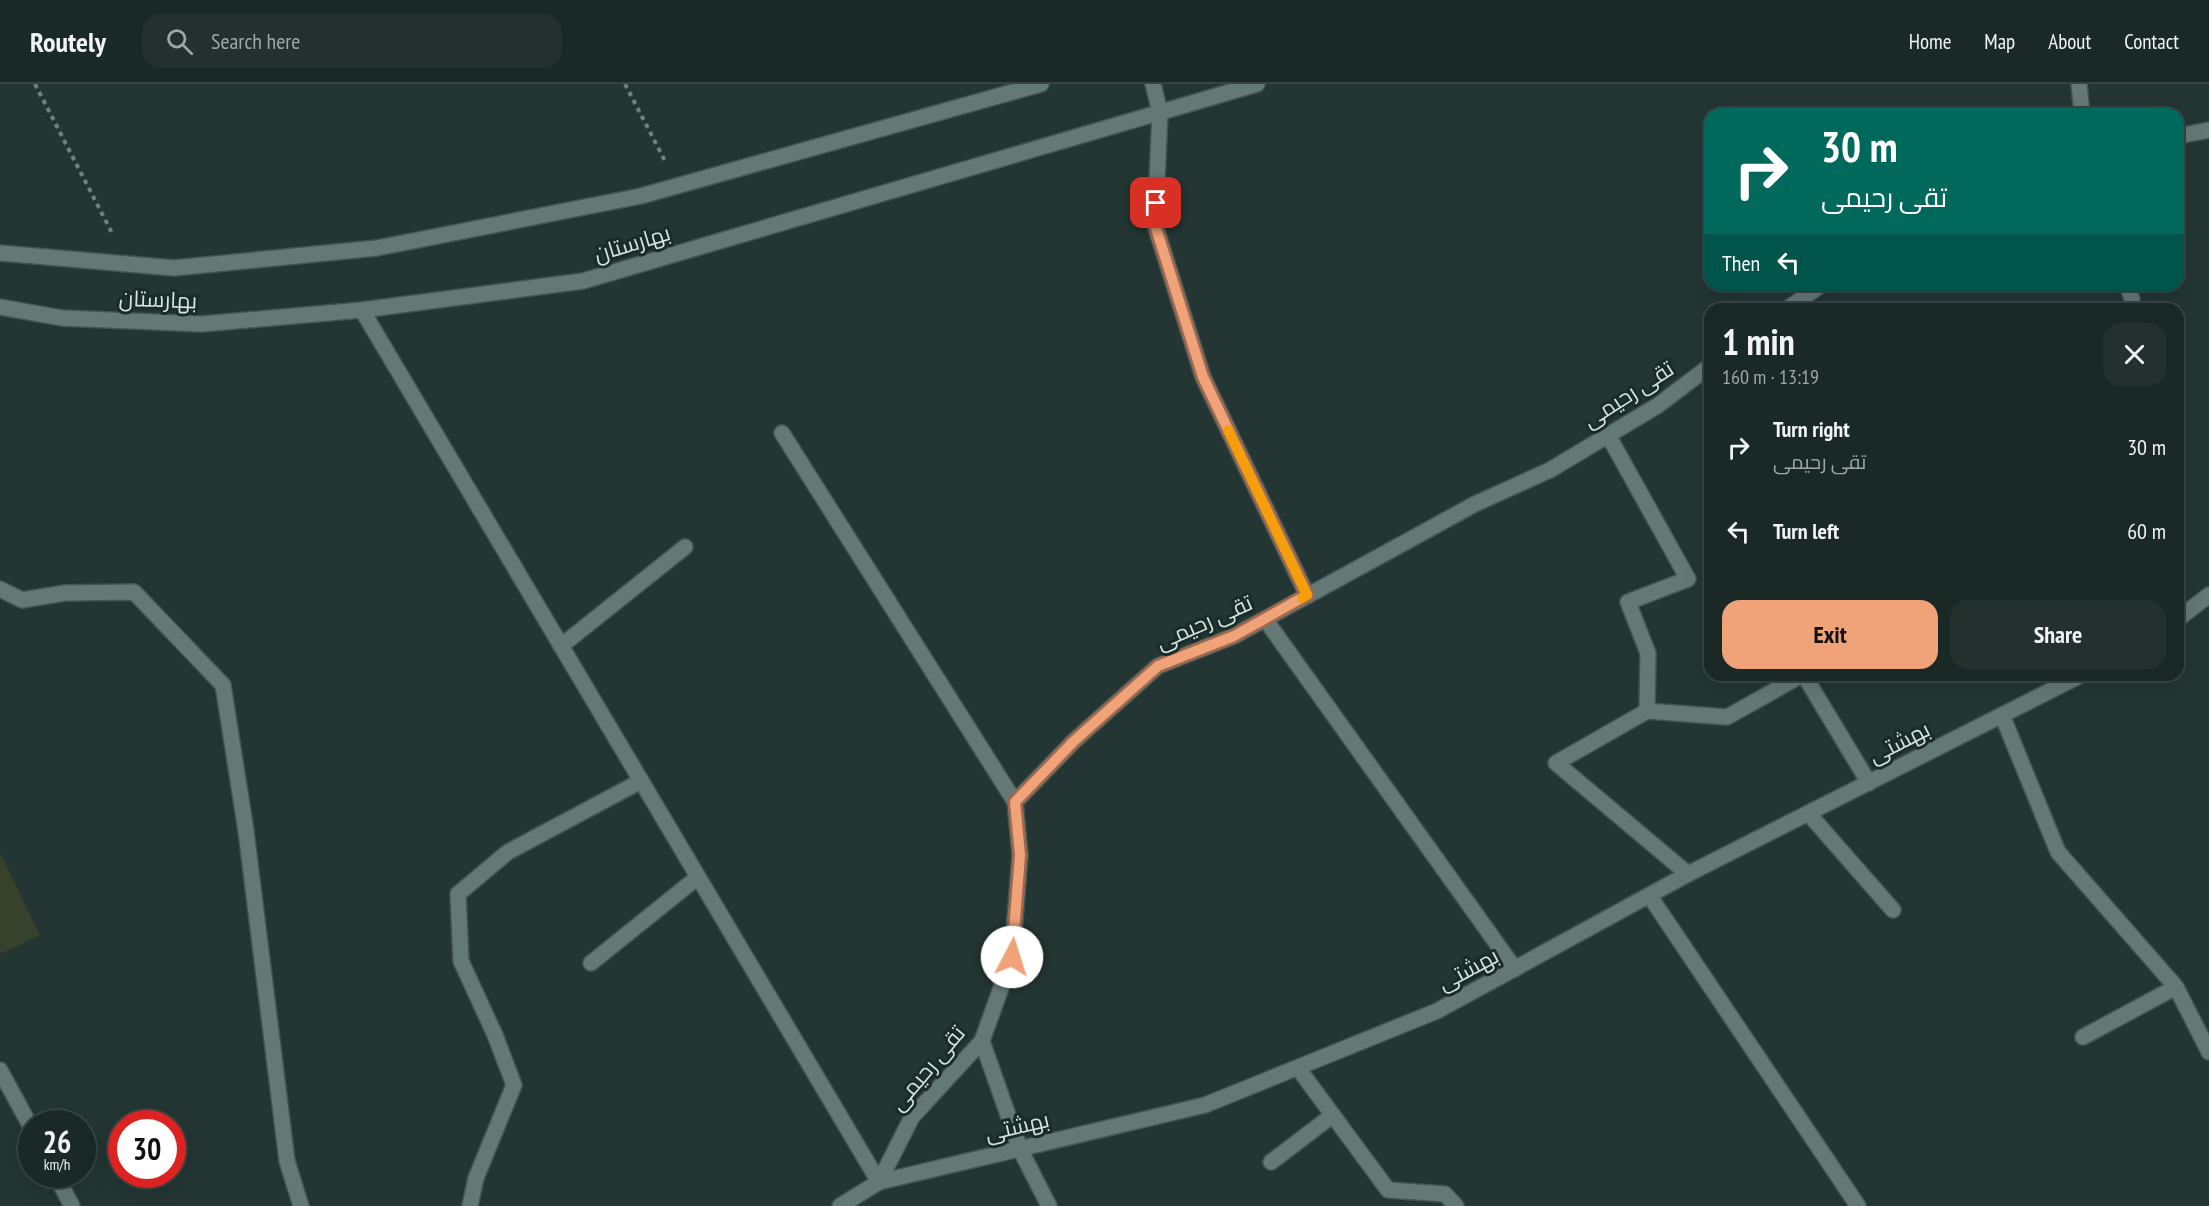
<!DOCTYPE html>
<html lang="en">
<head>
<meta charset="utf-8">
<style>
	body { margin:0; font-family:"PT Sans Narrow",Cairo,sans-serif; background:#23302e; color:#f1f3f6; height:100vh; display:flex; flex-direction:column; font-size:22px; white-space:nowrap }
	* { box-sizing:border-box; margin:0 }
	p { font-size:20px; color:#9fa6a7 }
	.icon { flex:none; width:33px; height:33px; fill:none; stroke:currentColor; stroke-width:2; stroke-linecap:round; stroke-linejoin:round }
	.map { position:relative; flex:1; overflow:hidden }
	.sheet { position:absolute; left:1704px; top:219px; width:480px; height:378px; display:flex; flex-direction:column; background:#1a2826; border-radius:18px; box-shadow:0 6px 24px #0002,0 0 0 2px #384443 }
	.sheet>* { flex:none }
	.top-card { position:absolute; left:1704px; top:24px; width:480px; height:183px; border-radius:18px; box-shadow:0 6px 24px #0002,0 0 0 2px #384443; background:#00695c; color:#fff; overflow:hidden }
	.speed { position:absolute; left:18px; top:1026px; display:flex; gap:12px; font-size:30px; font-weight:700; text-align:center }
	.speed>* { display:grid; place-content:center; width:78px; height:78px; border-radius:50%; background:#1a2826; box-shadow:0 6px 24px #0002,0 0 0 2px #384443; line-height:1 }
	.speed small { font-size:15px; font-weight:400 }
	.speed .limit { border:9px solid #d22; background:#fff; color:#111 }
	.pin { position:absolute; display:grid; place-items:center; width:51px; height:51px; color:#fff; margin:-26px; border-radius:12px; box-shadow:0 3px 9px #0006 }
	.me { position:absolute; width:66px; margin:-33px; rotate:5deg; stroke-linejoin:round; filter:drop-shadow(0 0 4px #0008) }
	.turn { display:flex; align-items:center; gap:21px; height:126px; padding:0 18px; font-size:27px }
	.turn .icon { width:78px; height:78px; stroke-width:2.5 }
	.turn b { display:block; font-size:42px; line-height:51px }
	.then { display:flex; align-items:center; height:57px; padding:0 18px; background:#0003; gap:12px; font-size:22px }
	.round { display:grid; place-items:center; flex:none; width:63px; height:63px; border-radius:18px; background:#23302e }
	.overview { display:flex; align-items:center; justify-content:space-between; height:102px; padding:0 18px }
	h1 { font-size:36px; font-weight:600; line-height:45px }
	.primary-button { display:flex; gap:12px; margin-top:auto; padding:12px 18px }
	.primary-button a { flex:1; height:69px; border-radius:18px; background:#f0a279; color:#111; font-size:24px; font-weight:600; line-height:69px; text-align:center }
	.primary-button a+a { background:#23302e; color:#f1f3f6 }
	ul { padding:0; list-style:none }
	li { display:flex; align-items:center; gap:18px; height:84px; padding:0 18px }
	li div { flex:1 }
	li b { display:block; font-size:22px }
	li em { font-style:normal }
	header { display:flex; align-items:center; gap:36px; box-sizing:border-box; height:84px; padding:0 30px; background:#1a2826; border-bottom:2px solid #384443 }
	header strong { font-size:28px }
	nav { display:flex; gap:33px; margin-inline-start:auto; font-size:21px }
	.search { width:420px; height:54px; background:#23302e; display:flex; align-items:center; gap:15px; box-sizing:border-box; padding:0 21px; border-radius:18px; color:#9fa6a7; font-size:22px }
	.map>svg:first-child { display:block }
</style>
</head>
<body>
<header>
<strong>Routely</strong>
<div class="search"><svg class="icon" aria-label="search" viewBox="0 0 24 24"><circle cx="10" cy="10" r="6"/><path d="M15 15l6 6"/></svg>Search here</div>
<nav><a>Home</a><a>Map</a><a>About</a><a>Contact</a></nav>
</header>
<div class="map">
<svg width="2209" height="1122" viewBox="0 0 2209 1122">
	<rect width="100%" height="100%" fill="#233633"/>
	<path fill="#37412c" d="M0,769L40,851L0,870Z"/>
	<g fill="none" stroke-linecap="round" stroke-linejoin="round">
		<g stroke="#435452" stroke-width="18">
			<path id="service" d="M2079,0L2082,30
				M1160,28L1155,141L1203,293L1307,511
				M2127,201L2132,215
				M782,349L1015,718
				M1608,351L1688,495L1628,518L1648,569L1647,627L1556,679L1688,790
				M0,505L22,516L65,509L134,508L223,601L246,747L287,1077L301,1122
				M1265,535L1515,885
				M561,562L685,463
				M1804,591L1869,699
				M1647,627L1727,633L1802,591
				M2002,631L2058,768L2176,903L2209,968
				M1808,729L1893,826
				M591,879L698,793
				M2083,953L2176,903
				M982,957L1020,1065L1049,1122
				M1298,984L1388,1106L1445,1110L1456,1122
				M1271,1078L1333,1031
				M470,1122L476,1094L514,1001L495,951L461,877L458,810L508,768L641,697"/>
		</g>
		<g stroke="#435452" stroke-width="18">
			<path id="minor" d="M2178,52L2209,46
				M1787,225L1821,201
				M362,226L879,1098
				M2178,535L2209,511
				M1649,811L1858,1122
				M0,986L32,1045
				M55,1090L72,1122
				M879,1098L912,1033L982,957L1012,873L1020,771L1015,718L1074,657L1158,582L1234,552L1475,420L1550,386L1657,322L1710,282
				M840,1122L879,1098L1205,1021L1437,927L1688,790L2081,591"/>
		</g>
		<g stroke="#435452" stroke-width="18">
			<path id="tertiary" d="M1153,0L1160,28
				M0,169L174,184L377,164L641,112L1041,0
				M0,223L62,234L202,240L362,226L583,197L1257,0"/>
		</g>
		<path stroke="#71817f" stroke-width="4" stroke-dasharray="4.5 4.5" stroke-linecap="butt" d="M35,0L113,151
			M625,0L665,77"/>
		<use href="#service" stroke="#647975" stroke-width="15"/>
		<use href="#minor" stroke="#647975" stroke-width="15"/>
		<use href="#tertiary" stroke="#647975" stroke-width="15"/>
	</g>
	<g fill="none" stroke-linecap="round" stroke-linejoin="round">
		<g stroke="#9c694f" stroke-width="15">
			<path id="route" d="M1012,873L1020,771L1015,718L1074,657L1158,582L1234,552L1307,511L1203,293L1155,141L1156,119"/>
		</g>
		<use href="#route" stroke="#f0a279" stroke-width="10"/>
		<path stroke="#f59e0b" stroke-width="10" d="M1228,346L1307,511L1302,514"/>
	</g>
	<g text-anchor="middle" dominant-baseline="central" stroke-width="6" stroke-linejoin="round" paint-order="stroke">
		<g font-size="22" fill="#d7e3e1" stroke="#192c29">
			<text transform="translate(632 159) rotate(-17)">بهارستان</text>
			<text transform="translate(158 215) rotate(2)">بهارستان</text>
			<text transform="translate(1628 310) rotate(-33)">تقی رحیمی</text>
			<text transform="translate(1204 538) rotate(-24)">تقی رحیمی</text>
			<text transform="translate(1899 658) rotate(-27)">بهشتی</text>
			<text transform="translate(1468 885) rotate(-28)">بهشتی</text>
			<text transform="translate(927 984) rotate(-50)">تقی رحیمی</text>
			<text transform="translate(1017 1042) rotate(-13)">بهشتی</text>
		</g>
	</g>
</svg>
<div class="speed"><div>26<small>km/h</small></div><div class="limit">30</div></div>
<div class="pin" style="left:1156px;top:119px;background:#d93025"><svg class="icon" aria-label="arrive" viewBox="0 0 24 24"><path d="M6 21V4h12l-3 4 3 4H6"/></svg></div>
<svg class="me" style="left:1012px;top:873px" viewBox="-20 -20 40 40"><circle r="19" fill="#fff"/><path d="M0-13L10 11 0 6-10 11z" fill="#f0a279"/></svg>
<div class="top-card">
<div class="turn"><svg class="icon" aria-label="right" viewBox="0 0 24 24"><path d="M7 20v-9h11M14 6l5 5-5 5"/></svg><div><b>30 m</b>تقی رحیمی</div></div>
<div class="then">Then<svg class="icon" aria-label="left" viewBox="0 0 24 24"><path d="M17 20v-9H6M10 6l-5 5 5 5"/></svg></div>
</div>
<section class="sheet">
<div class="overview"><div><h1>1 min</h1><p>160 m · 13:19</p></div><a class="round"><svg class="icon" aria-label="close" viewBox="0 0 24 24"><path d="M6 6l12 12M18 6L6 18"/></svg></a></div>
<ul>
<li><svg class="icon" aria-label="right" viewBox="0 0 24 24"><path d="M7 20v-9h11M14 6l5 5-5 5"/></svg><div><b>Turn right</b><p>تقی رحیمی</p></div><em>30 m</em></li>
<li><svg class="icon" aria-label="left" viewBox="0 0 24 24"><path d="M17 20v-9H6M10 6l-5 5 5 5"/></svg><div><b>Turn left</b></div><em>60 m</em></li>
</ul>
<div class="primary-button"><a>Exit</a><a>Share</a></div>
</section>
</div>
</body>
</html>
